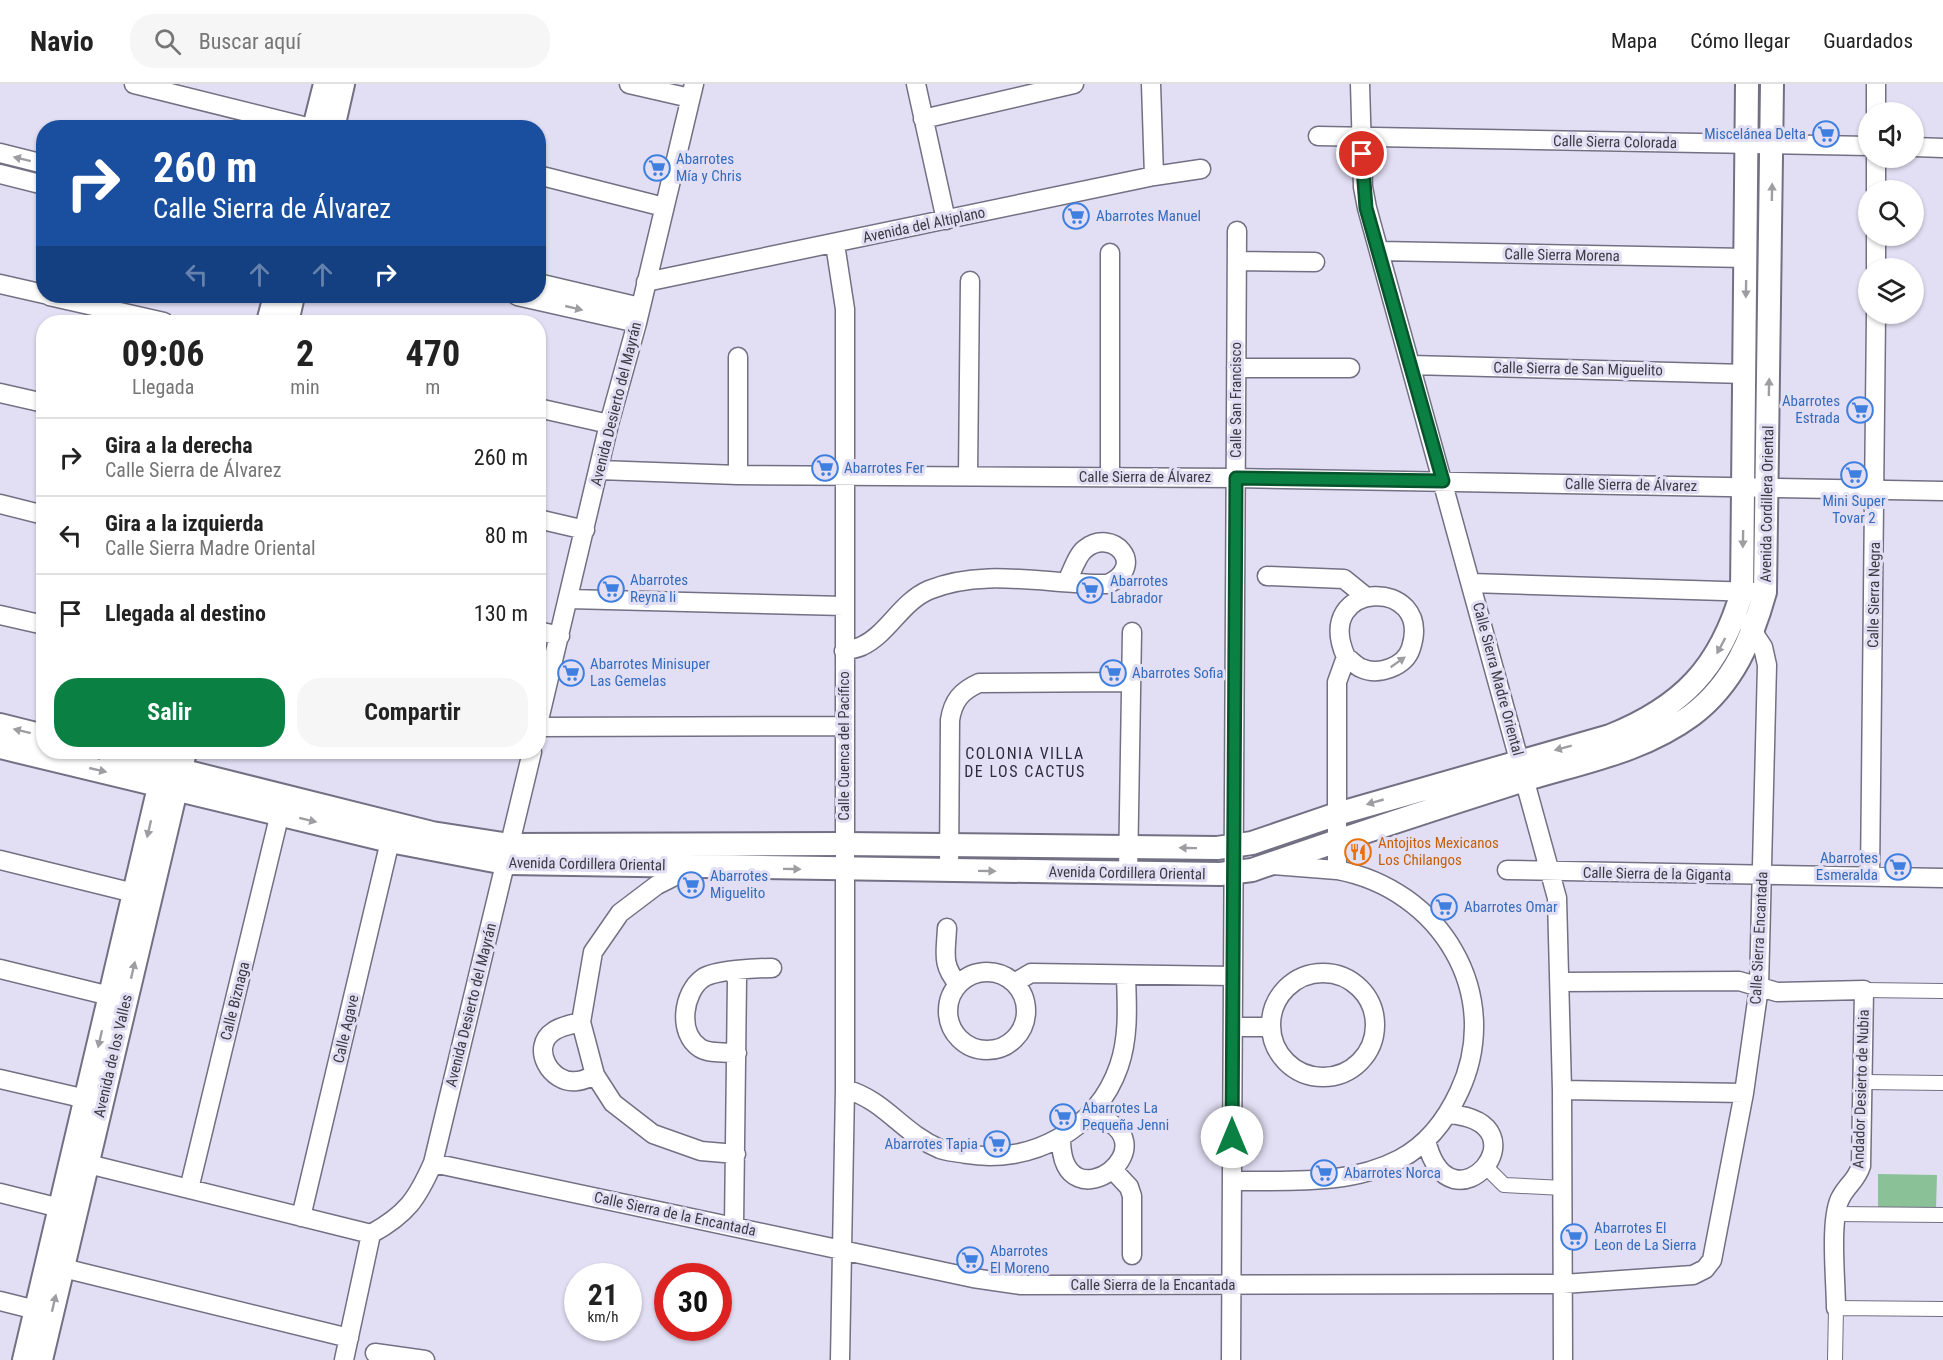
<!DOCTYPE html>
<html lang="es">
<head>
<meta charset="utf-8">
<style>
	body { margin:0; font-family:"Roboto Condensed",sans-serif; background:#f6f6f6; color:#222; height:100vh; display:flex; flex-direction:column; font-size:22px; white-space:nowrap }
	* { box-sizing:border-box; margin:0 }
	p { font-size:20px; color:#767676 }
	.icon { flex:none; width:33px; height:33px; fill:none; stroke:currentColor; stroke-width:2; stroke-linecap:round; stroke-linejoin:round }
	.map { position:relative; flex:1; overflow:hidden }
	.panel { position:absolute; left:36px; top:231px; width:510px; height:444px; display:flex; flex-direction:column; background:#fff; border-radius:24px; box-shadow:0 2px 4px #0004 }
	.panel>* { flex:none }
	.hud { position:absolute; left:36px; top:36px; width:510px; height:183px; border-radius:24px; box-shadow:0 2px 4px #0004; background:#1a4fa0; color:#fff; overflow:hidden }
	.controls { position:absolute; left:1858px; top:18px; display:grid; gap:12px }
	.controls a { display:grid; place-items:center; width:66px; height:66px; border-radius:50%; background:#fff; box-shadow:0 2px 4px #0004; font-size:30px }
	.speed { position:absolute; left:564px; top:1179px; display:flex; gap:12px; font-size:30px; font-weight:700; text-align:center }
	.speed>* { display:grid; place-content:center; width:78px; height:78px; border-radius:50%; background:#fff; box-shadow:0 2px 4px #0004; line-height:1 }
	.speed small { font-size:15px; font-weight:400 }
	.speed .limit { border:9px solid #d22; background:#fff; color:#111 }
	.pin { position:absolute; display:grid; place-items:center; width:51px; height:51px; color:#fff; margin:-26px; border:3px solid #fff; border-radius:50%; box-shadow:0 2px 6px #0007 }
	.me { position:absolute; width:66px; margin:-33px; rotate:0deg; stroke-linejoin:round; filter:drop-shadow(0 0 4px #0008) }
	.turn { display:flex; align-items:center; gap:21px; height:126px; padding:0 18px; font-size:27px }
	.turn .icon { width:78px; height:78px; stroke-width:2.5 }
	.turn b { display:block; font-size:42px; line-height:51px }
	.lanes { display:flex; align-items:center; height:57px; padding:0 18px; background:#0003; justify-content:center; gap:30px; direction:ltr }
	.lanes .off { opacity:.35 }
	.eta { display:flex; justify-content:space-evenly; align-items:center; height:102px; text-align:center }
	.eta b { font-size:36px; font-weight:700; line-height:42px }
	.cta { display:flex; gap:12px; margin-top:auto; padding:12px 18px }
	.cta a { flex:1; height:69px; border-radius:24px; background:#0b8043; color:#fff; font-size:24px; font-weight:700; line-height:69px; text-align:center }
	.cta a+a { background:#f6f6f6; color:#222 }
	ul { padding:0; list-style:none }
	li { display:flex; align-items:center; gap:18px; height:78px; padding:0 18px; border-top:2px solid #e0e0e0 }
	li div { flex:1 }
	li b { display:block; font-size:22px }
	li em { font-style:normal }
	header { display:flex; align-items:center; gap:36px; box-sizing:border-box; height:84px; padding:0 30px; background:#fff; border-bottom:2px solid #e0e0e0 }
	header strong { font-size:28px }
	nav { display:flex; gap:33px; margin-inline-start:auto; font-size:21px }
	.search { width:420px; height:54px; background:#f6f6f6; display:flex; align-items:center; gap:15px; box-sizing:border-box; padding:0 21px; border-radius:24px; color:#767676; font-size:22px }
	.map>svg:first-child { display:block }
</style>
</head>
<body>
<header>
<strong>Navio</strong>
<div class="search"><svg class="icon" aria-label="search" viewBox="0 0 24 24"><circle cx="10" cy="10" r="6"/><path d="M15 15l6 6"/></svg>Buscar aquí</div>
<nav><a>Mapa</a><a>Cómo llegar</a><a>Guardados</a></nav>
</header>
<div class="map">
<svg width="1943" height="1276" viewBox="0 0 1943 1276">
	<rect width="100%" height="100%" fill="#e2dff4"/>
	<path fill="#8ac196" d="M1878,1090L1937,1091L1936,1125L1878,1124Z"/>
	<g fill="none" stroke-linecap="round" stroke-linejoin="round">
		<g stroke="#727083" stroke-width="16">
			<path id="pedestrian" d="M1864,906L1943,907
				M1863,998L1943,999
				M1487,1084L1504,1101L1563,1104
				M1835,1130L1943,1131
				M1835,1276L1836,1224L1943,1225"/>
		</g>
		<g stroke="#727083" stroke-width="21">
			<path id="minor" d="M134,0L311,44
				M629,0L690,14
				M916,0L946,136
				M1151,0L1154,92
				M1360,0L1363,103L1367,124L1557,814L1562,1006L1563,1276
				M1876,28V0
				M923,35L1074,0
				M1318,52L1869,62
				M1914,63L1943,64
				M0,69L44,80
				M1876,74V106
				M0,90L44,101
				M538,91L664,123
				M1876,152V184
				M835,160L845,225V1005L840,1276
				M1379,167L1746,174
				M1110,169V393
				M1237,177L1315,178
				M646,198L1154,92L1201,85
				M538,199L640,223
				M0,200L44,210
				M49,212L164,238
				M517,212L637,239
				M738,273V391
				M1411,281L1745,290
				M1236,284H1350
				M0,309L44,319
				M538,324L609,340
				M599,386L738,391L1236,394L1943,407
				M968,392L970,197
				M0,420L44,431
				M538,435L585,446
				M1267,492L1344,495L1365,512
				M1471,499L1755,508
				M569,515L844,522
				M0,531L44,541
				M538,547L560,552
				M844,567C849,565 856,565 862,562C888,550 901,518 929,506C984,483 1050,501 1108,500C1148,481 1112,443 1085,465C1077,471 1072,488 1067,497
				M538,640L609,340L637,239L694,0
				M538,643L844,642
				M0,776L134,809
				M1273,781L1337,786
				M693,783L657,801L620,829L593,868L581,938L595,991L613,1019L653,1050L701,1067L736,1070
				M1507,786L1943,794
				M949,787L950,636C953,617 961,607 979,599L1131,598
				M1128,789L1132,548
				M1870,793L1876,230
				M947,844C946,869 941,880 958,900
				M0,885L110,912
				M948 927a39 39 0 1 1 78 0a39 39 0 1 1-78 0Z
				M733,889L737,895L734,1142
				M1271 941a52 52 0 1 1 104 0a52 52 0 1 1-104 0Z
				M1560,898L1739,897L1777,908L1864,906L1861,1082C1856,1097 1848,1100 1841,1113C1829,1133 1836,1198 1836,1224
				M1014,899L1031,889L1233,892
				M581,938C573,940 561,942 554,947C529,963 551,1001 577,997C583,997 590,993 595,991
				M1233,943H1270
				M737,969C726,968 709,970 700,964C677,949 683,908 703,894C715,886 756,884 772,884
				M0,995L86,1015
				M845,1005C885,1016 902,1049 940,1065C948,1068 958,1068 966,1070C1031,1081 1097,1046 1119,982C1129,953 1127,922 1126,892
				M1562,1006L1744,1009
				M1061,1054C1061,1148 1183,1056 1089,1030
				M1426,1056C1450,1155 1550,1039 1449,1030
				M76,1077L371,1150
				M433,1079L973,1194L1021,1201L1563,1200L1693,1191L1705,1185L1712,1176L1744,1009L1759,903L1767,581L1763,563L1747,539
				M1114,1087L1129,1103L1132,1112V1171
				M1232,1097C1289,1096 1349,1102 1400,1075C1428,1060 1446,1036 1459,1008C1505,910 1440,805 1337,786V598L1346,573C1311,495 1434,492 1411,564C1405,583 1378,592 1361,584C1356,582 1351,576 1346,573
				M189,1105L280,729
				M0,1109L60,1124
				M301,1133L390,757
				M371,1150C407,1130 417,1115 433,1079L532,668
				M63,1184L349,1254
				M0,1217L36,1226
				M375,1269L425,1276
				M344,1276L371,1150
				M1231,1276L1237,147"/>
		</g>
		<g stroke="#727083" stroke-width="26">
			<path id="tertiary" d="M314,44L325,0
				M333,44L343,0
				M268,238L275,212
				M287,238L293,212
				M0,641L44,652
				M0,663L390,757L505,779L1220,790L1252,786C1342,755 1433,725 1524,696C1582,678 1642,668 1692,631C1733,600 1752,555 1765,508L1772,0
				M108,668L432,749L509,761L843,760L1217,764L1252,759L1337,730L1610,652C1682,623 1720,584 1742,508L1747,0
				M24,1276L163,686
				M41,1276L185,668"/>
		</g>
		<use href="#pedestrian" stroke="#fff" stroke-width="14"/>
		<use href="#minor" stroke="#fff" stroke-width="18"/>
		<use href="#tertiary" stroke="#fff" stroke-width="22"/>
	</g>
	<defs><path id="oneway-solid" d="M-6-.8H1V-3.2L6.5 0L1 3.2V.8H-6Z" transform="scale(1.5)"/></defs>
	<g fill="#9e9da1">
		<use href="#oneway-solid" transform="translate(22 75) rotate(-166)"/>
		<use href="#oneway-solid" transform="translate(1772 108) rotate(-89)"/>
		<use href="#oneway-solid" transform="translate(1746 205) rotate(91)"/>
		<use href="#oneway-solid" transform="translate(574 224) rotate(13)"/>
		<use href="#oneway-solid" transform="translate(1769 303) rotate(-89)"/>
		<use href="#oneway-solid" transform="translate(1743 455) rotate(91)"/>
		<use href="#oneway-solid" transform="translate(1721 562) rotate(118)"/>
		<use href="#oneway-solid" transform="translate(1398 578) rotate(-35)"/>
		<use href="#oneway-solid" transform="translate(22 647) rotate(-166)"/>
		<use href="#oneway-solid" transform="translate(1563 664) rotate(165)"/>
		<use href="#oneway-solid" transform="translate(98 686) rotate(13)"/>
		<use href="#oneway-solid" transform="translate(1375 718) rotate(164)"/>
		<use href="#oneway-solid" transform="translate(308 736) rotate(14)"/>
		<use href="#oneway-solid" transform="translate(149 745) rotate(103)"/>
		<use href="#oneway-solid" transform="translate(1188 764) rotate(-179)"/>
		<use href="#oneway-solid" transform="translate(792 785) rotate(1)"/>
		<use href="#oneway-solid" transform="translate(987 787) rotate(1)"/>
		<use href="#oneway-solid" transform="translate(133 886) rotate(-77)"/>
		<use href="#oneway-solid" transform="translate(100 955) rotate(103)"/>
		<use href="#oneway-solid" transform="translate(54 1219) rotate(-77)"/>
	</g>
	<g fill="none" stroke-linecap="round" stroke-linejoin="round">
		<g stroke="#07532c" stroke-width="15">
			<path id="route" d="M1232,1053L1236,394L1443,397L1366,124L1362,70"/>
		</g>
		<use href="#route" stroke="#0b8043" stroke-width="10"/>
	</g>
	<defs>
		<g id="supermarket-ring" transform="scale(1.35)"><circle r="9.5" fill="#e2dff4" stroke="#3f7fe0" stroke-width="1.5"/><path d="M-6-5.5h2.5l.6 2H6L4.5 2H-2.5L-4.4-4H-6ZM-1.5 3.2a1.3 1.3 0 1 0 .1 0ZM3 3.2a1.3 1.3 0 1 0 .1 0Z" fill="#3f7fe0"/></g>
		<g id="restaurant-ring" transform="scale(1.35)"><circle r="9.5" fill="#e2dff4" stroke="#e8710a" stroke-width="1.5"/><path d="M-5-6h1v4h1v-4h1v4h1v-4h1v5L-1.5 .5V6h-2V.5L-5-1ZM5-6V6H3V1.5H1.5Q1.5-4 5-6Z" fill="#e8710a"/></g>
	</defs>
	<g fill-rule="evenodd">
		<use href="#supermarket-ring" x="1826" y="50"/>
		<use href="#supermarket-ring" x="657" y="84"/>
		<use href="#supermarket-ring" x="1076" y="132"/>
		<use href="#supermarket-ring" x="1860" y="326"/>
		<use href="#supermarket-ring" x="825" y="384"/>
		<use href="#supermarket-ring" x="1854" y="391"/>
		<use href="#supermarket-ring" x="611" y="505"/>
		<use href="#supermarket-ring" x="1090" y="506"/>
		<use href="#supermarket-ring" x="571" y="589"/>
		<use href="#supermarket-ring" x="1113" y="589"/>
		<use href="#restaurant-ring" x="1358" y="768"/>
		<use href="#supermarket-ring" x="1898" y="783"/>
		<use href="#supermarket-ring" x="691" y="801"/>
		<use href="#supermarket-ring" x="1444" y="823"/>
		<use href="#supermarket-ring" x="1063" y="1033"/>
		<use href="#supermarket-ring" x="997" y="1060"/>
		<use href="#supermarket-ring" x="1324" y="1089"/>
		<use href="#supermarket-ring" x="1574" y="1153"/>
		<use href="#supermarket-ring" x="970" y="1176"/>
	</g>
	<g text-anchor="middle" dominant-baseline="central" stroke-width="6" stroke-linejoin="round" paint-order="stroke">
		<g font-size="15" fill="#366cbe" stroke="#e2dff4" text-anchor="start">
			<text x="1806" y="50" text-anchor="end">Miscelánea Delta</text>
			<text x="676" y="75">Abarrotes<tspan x="676" dy="17">Mía y Chris</tspan></text>
			<text x="1096" y="132">Abarrotes Manuel</text>
			<text x="1840" y="317" text-anchor="end">Abarrotes<tspan x="1840" dy="17">Estrada</tspan></text>
			<text x="844" y="384">Abarrotes Fer</text>
			<text x="1854" y="417" text-anchor="middle">Mini Super<tspan x="1854" dy="17">Tovar 2</tspan></text>
			<text x="630" y="496">Abarrotes<tspan x="630" dy="17">Reyna Ii</tspan></text>
			<text x="1110" y="497">Abarrotes<tspan x="1110" dy="17">Labrador</tspan></text>
			<text x="590" y="580">Abarrotes Minisuper<tspan x="590" dy="17">Las Gemelas</tspan></text>
			<text x="1132" y="589">Abarrotes Sofia</text>
			<text x="1878" y="774" text-anchor="end">Abarrotes<tspan x="1878" dy="17">Esmeralda</tspan></text>
			<text x="710" y="792">Abarrotes<tspan x="710" dy="17">Miguelito</tspan></text>
			<text x="1464" y="823">Abarrotes Omar</text>
			<text x="1082" y="1024">Abarrotes La<tspan x="1082" dy="17">Pequeña Jenni</tspan></text>
			<text x="978" y="1060" text-anchor="end">Abarrotes Tapia</text>
			<text x="1344" y="1089">Abarrotes Norca</text>
			<text x="1594" y="1144">Abarrotes El<tspan x="1594" dy="17">Leon de La Sierra</tspan></text>
			<text x="990" y="1167">Abarrotes<tspan x="990" dy="17">El Moreno</tspan></text>
		</g>
		<g font-size="15" fill="#3c3b43" stroke="#e2dff4">
			<text transform="translate(1615 58) rotate(1)">Calle Sierra Colorada</text>
			<text transform="translate(924 141) rotate(-12)">Avenida del Altiplano</text>
			<text transform="translate(1562 171) rotate(1)">Calle Sierra Morena</text>
			<text transform="translate(1578 285) rotate(1)">Calle Sierra de San Miguelito</text>
			<text transform="translate(1236 316) rotate(-90)">Calle San Francisco</text>
			<text transform="translate(616 320) rotate(-76)">Avenida Desierto del Mayrán</text>
			<text x="1145" y="393">Calle Sierra de Álvarez</text>
			<text transform="translate(1631 401) rotate(1)">Calle Sierra de Álvarez</text>
			<text transform="translate(1767 420) rotate(-89)">Avenida Cordillera Oriental</text>
			<text transform="translate(1874 511) rotate(-89)">Calle Sierra Negra</text>
			<text transform="translate(1498 595) rotate(75)">Calle Sierra Madre Oriental</text>
			<text transform="translate(844 662) rotate(-90)">Calle Cuenca del Pacífico</text>
			<text transform="translate(587 780) rotate(1)">Avenida Cordillera Oriental</text>
			<text transform="translate(1127 789) rotate(1)">Avenida Cordillera Oriental</text>
			<text transform="translate(1657 790) rotate(1)">Calle Sierra de la Giganta</text>
			<text transform="translate(1759 854) rotate(-87)">Calle Sierra Encantada</text>
			<text transform="translate(235 917) rotate(-76)">Calle Biznaga</text>
			<text transform="translate(471 921) rotate(-76)">Avenida Desierto del Mayrán</text>
			<text transform="translate(346 945) rotate(-77)">Calle Agave</text>
			<text transform="translate(113 972) rotate(-77)">Avenida de los Valles</text>
			<text transform="translate(1861 1005) rotate(-88)">Andador Desierto de Nubia</text>
			<text transform="translate(675 1130) rotate(12)">Calle Sierra de la Encantada</text>
			<text x="1153" y="1201">Calle Sierra de la Encantada</text>
		</g>
		<g font-size="15" fill="#c56008" stroke="#e2dff4" text-anchor="start">
			<text x="1378" y="759">Antojitos Mexicanos<tspan x="1378" dy="17">Los Chilangos</tspan></text>
		</g>
		<g font-size="16" letter-spacing="1.5" fill="#2e2c3c" stroke="#e2dff4">
			<text x="1025" y="669">COLONIA VILLA<tspan x="1025" dy="18">DE LOS CACTUS</tspan></text>
		</g>
	</g>
</svg>
<div class="controls">
<a><svg class="icon" aria-label="sound" viewBox="0 0 24 24"><path d="M4 9h4l5-4v14l-5-4H4zM17 9q2 3 0 6"/></svg></a>
<a><svg class="icon" aria-label="search" viewBox="0 0 24 24"><circle cx="10" cy="10" r="6"/><path d="M15 15l6 6"/></svg></a>
<a><svg class="icon" aria-label="layers" viewBox="0 0 24 24"><path d="M12 4l9 5-9 5-9-5zM3 14l9 5 9-5"/></svg></a>
</div>
<div class="speed"><div>21<small>km/h</small></div><div class="limit">30</div></div>
<div class="pin" style="left:1362px;top:70px;background:#d93025"><svg class="icon" aria-label="arrive" viewBox="0 0 24 24"><path d="M6 21V4h12l-3 4 3 4H6"/></svg></div>
<svg class="me" style="left:1232px;top:1053px" viewBox="-20 -20 40 40"><circle r="19" fill="#fff"/><path d="M0-13L10 11 0 6-10 11z" fill="#0b8043"/></svg>
<div class="hud">
<div class="turn"><svg class="icon" aria-label="right" viewBox="0 0 24 24"><path d="M7 20v-9h11M14 6l5 5-5 5"/></svg><div><b>260 m</b>Calle Sierra de Álvarez</div></div>
<div class="lanes"><svg class="icon off" aria-label="left" viewBox="0 0 24 24"><path d="M17 20v-9H6M10 6l-5 5 5 5"/></svg><svg class="icon off" aria-label="ahead" viewBox="0 0 24 24"><path d="M12 20V5M6 11l6-6 6 6"/></svg><svg class="icon off" aria-label="ahead" viewBox="0 0 24 24"><path d="M12 20V5M6 11l6-6 6 6"/></svg><svg class="icon" aria-label="right" viewBox="0 0 24 24"><path d="M7 20v-9h11M14 6l5 5-5 5"/></svg></div>
</div>
<section class="panel">
<div class="eta">
<div><b>09:06</b><p>Llegada</p></div>
<div><b>2</b><p>min</p></div>
<div><b>470</b><p>m</p></div>
</div>
<ul>
<li><svg class="icon" aria-label="right" viewBox="0 0 24 24"><path d="M7 20v-9h11M14 6l5 5-5 5"/></svg><div><b>Gira a la derecha</b><p>Calle Sierra de Álvarez</p></div><em>260 m</em></li>
<li><svg class="icon" aria-label="left" viewBox="0 0 24 24"><path d="M17 20v-9H6M10 6l-5 5 5 5"/></svg><div><b>Gira a la izquierda</b><p>Calle Sierra Madre Oriental</p></div><em>80 m</em></li>
<li><svg class="icon" aria-label="arrive" viewBox="0 0 24 24"><path d="M6 21V4h12l-3 4 3 4H6"/></svg><div><b>Llegada al destino</b></div><em>130 m</em></li>
</ul>
<div class="cta"><a>Salir</a><a>Compartir</a></div>
</section>
</div>
</body>
</html>
